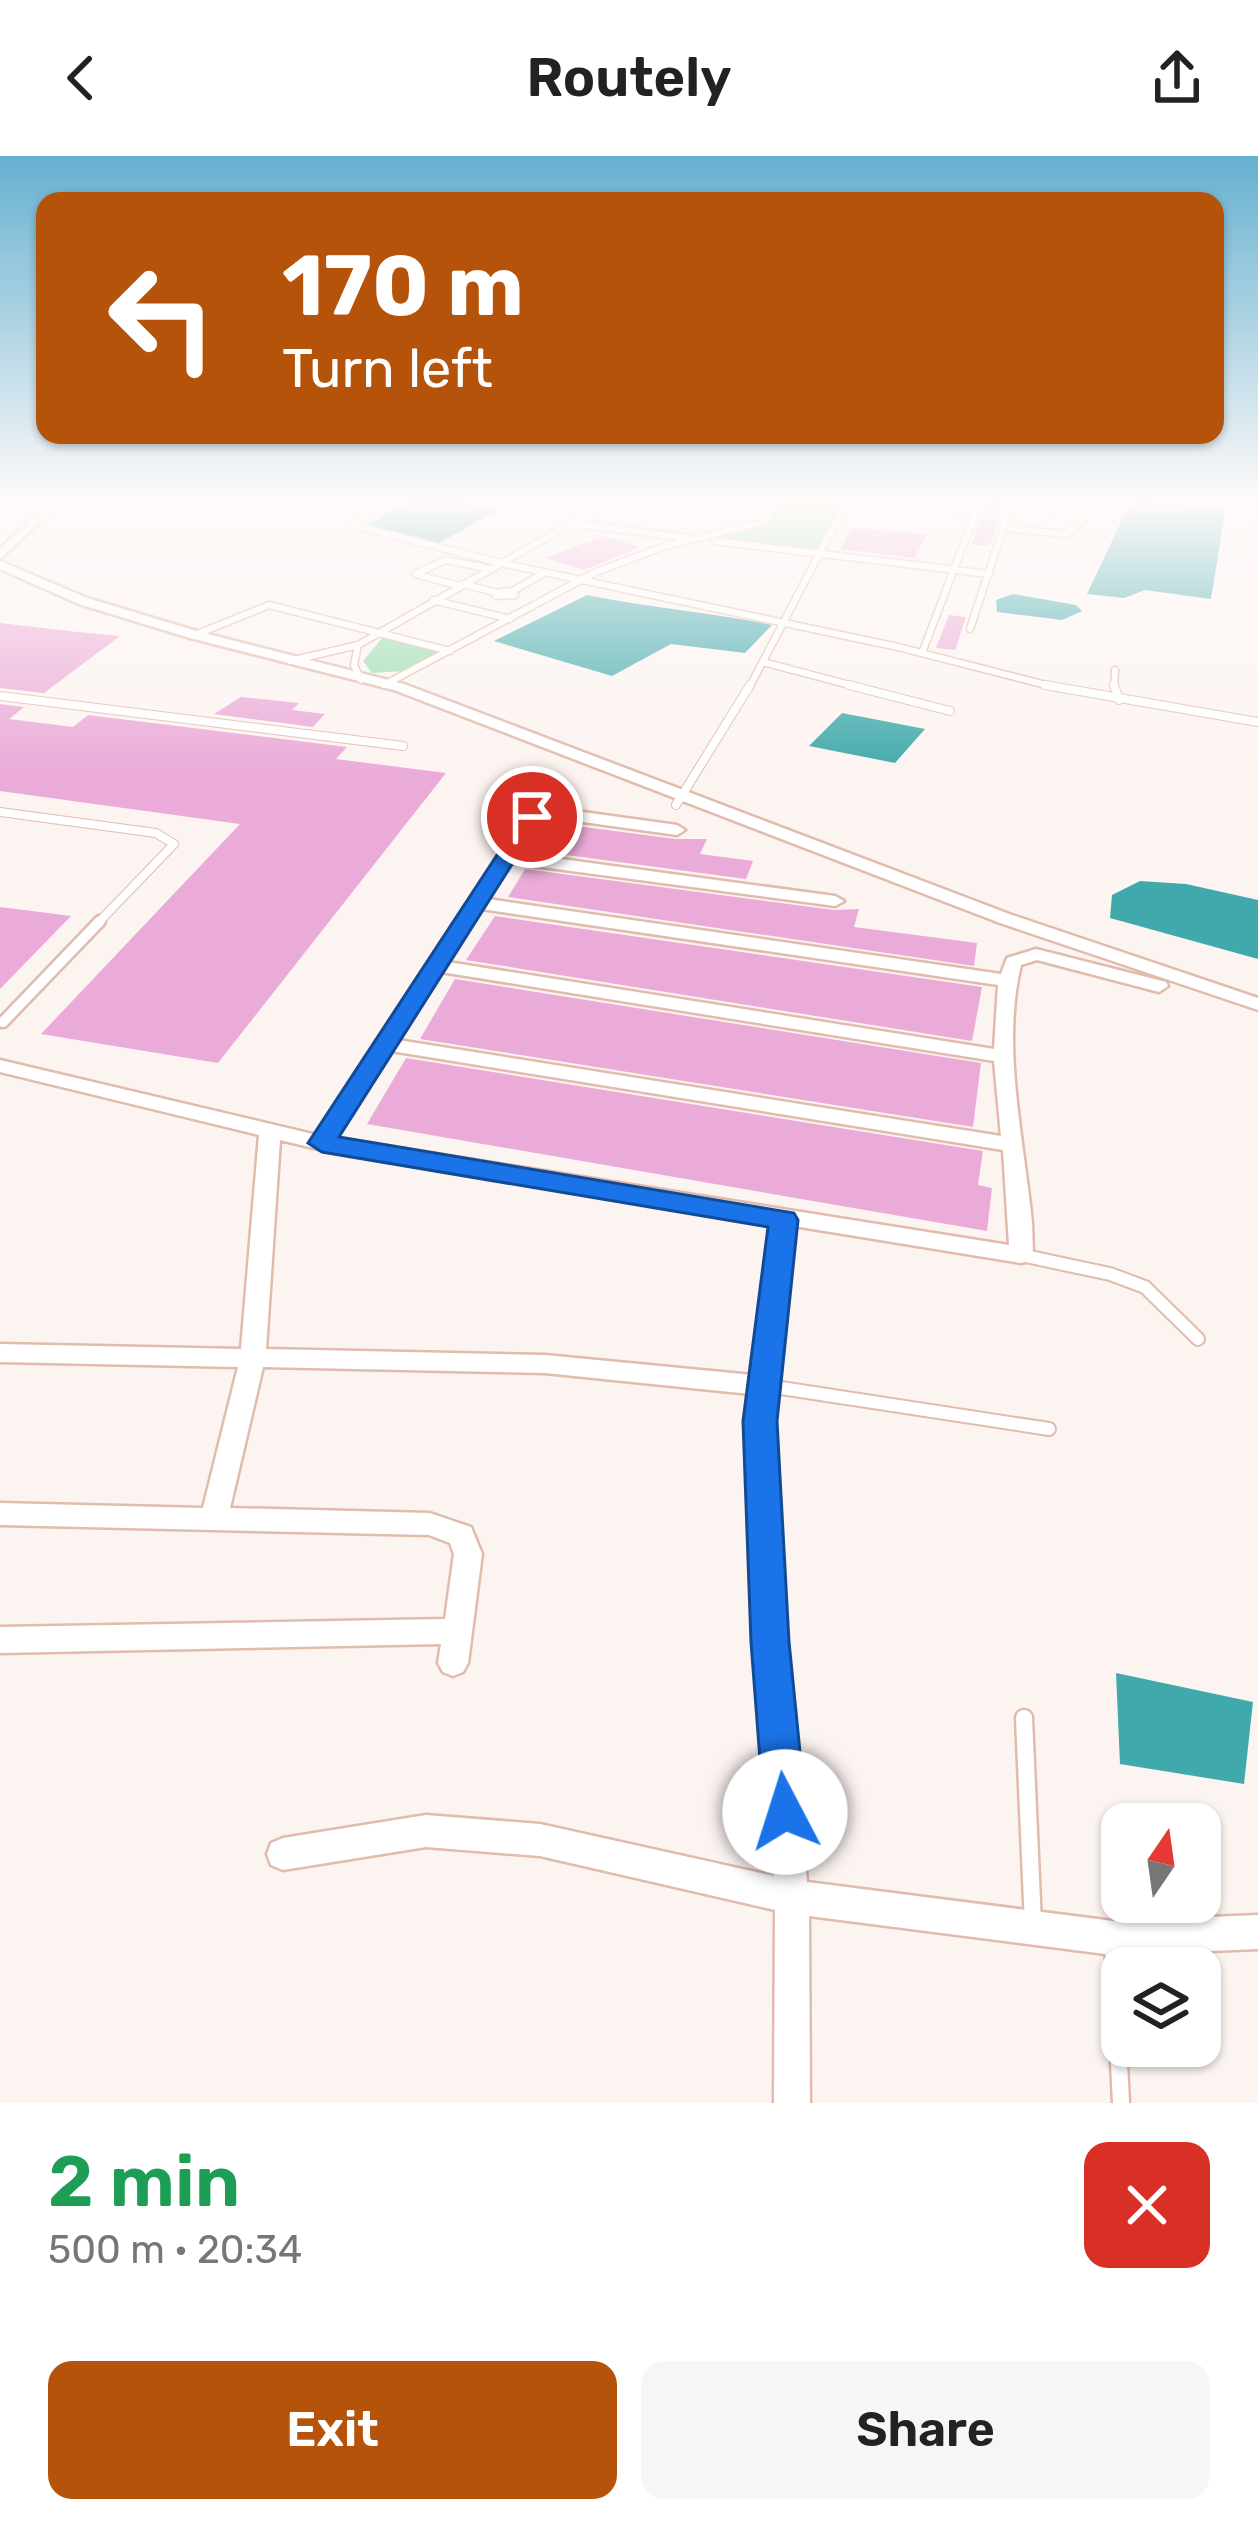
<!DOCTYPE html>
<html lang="en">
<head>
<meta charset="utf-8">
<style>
	body { margin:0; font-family:Rubik,sans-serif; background:#f6f6f6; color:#222; height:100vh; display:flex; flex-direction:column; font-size:45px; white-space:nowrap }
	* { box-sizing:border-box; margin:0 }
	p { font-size:39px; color:#767676 }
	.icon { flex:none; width:66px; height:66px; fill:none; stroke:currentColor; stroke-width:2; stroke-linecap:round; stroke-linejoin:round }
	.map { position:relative; height:1947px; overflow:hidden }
	.panel { display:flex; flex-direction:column; background:#fff; flex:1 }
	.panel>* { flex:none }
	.guide { position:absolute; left:36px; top:36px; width:1188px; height:252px; border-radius:24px; box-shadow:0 3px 9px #0004; background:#b45309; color:#fff; overflow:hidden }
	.needle { width:78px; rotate:13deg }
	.buttons { position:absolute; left:1101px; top:1647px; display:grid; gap:24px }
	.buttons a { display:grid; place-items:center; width:120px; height:120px; border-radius:24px; background:#fff; box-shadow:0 3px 9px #0004; font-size:60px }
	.pin { position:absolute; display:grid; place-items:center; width:102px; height:102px; color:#fff; margin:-51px; border:6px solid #fff; border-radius:50%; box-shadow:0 3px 12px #0007 }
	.me { position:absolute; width:132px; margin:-66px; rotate:355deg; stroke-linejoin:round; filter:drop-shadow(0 0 9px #0008) }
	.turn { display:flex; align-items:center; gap:42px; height:252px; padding:0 48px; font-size:54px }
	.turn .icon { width:156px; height:156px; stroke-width:2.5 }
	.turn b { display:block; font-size:84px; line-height:102px }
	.round { display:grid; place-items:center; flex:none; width:126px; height:126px; border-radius:24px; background:#f6f6f6 }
	.overview { display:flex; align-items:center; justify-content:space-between; height:204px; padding:0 48px }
	h1 { font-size:72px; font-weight:600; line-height:90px; color:#1e9e55 }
	.action { display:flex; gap:24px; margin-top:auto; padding:24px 48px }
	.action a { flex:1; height:138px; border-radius:24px; background:#b45309; color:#fff; font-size:48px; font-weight:600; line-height:138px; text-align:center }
	.action a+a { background:#f6f6f6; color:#222 }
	header { display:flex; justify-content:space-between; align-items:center; height:156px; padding:0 48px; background:#fff; font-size:54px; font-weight:600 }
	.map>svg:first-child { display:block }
</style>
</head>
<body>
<header><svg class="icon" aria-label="back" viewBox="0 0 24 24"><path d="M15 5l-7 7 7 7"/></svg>Routely<svg class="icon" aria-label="share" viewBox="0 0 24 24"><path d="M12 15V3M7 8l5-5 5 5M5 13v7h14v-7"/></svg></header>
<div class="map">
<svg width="1258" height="1947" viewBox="0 0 1258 1947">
	<rect width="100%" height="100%" fill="#fcf4f1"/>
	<path fill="#9adcad" d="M782,345H841L818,397L715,383L767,367Z
		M383,481L441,496L406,515L372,517L363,505Z"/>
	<path fill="#40a9ab" d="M409,345H462L500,353L439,387L365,370Z
		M1131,345L1226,350L1211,443L1145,434L1124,442L1087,438Z
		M1013,438L1076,449L1082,455L1062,464L997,456L996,444Z
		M587,439C649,452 710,456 772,469L745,497L671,488L612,520L494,485Z
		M842,557L925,573L895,607L809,590Z
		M1140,725L1186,728L1258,744V803L1110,762L1112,739Z
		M1116,1517L1253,1546L1244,1628L1120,1608Z"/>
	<path fill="#ebabd8" d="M989,345H1004L990,389H971Z
		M851,372L927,378L915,402L841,393Z
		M603,380L641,391L584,414L546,402Z
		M949,459L966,461L955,494L936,492Z
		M0,467L77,476L120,480L44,537L0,532Z
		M241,541L299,547L292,554L325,558L313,571L214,558Z
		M0,548L24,551L9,563L73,571L88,559L347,591L336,603L446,617L218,907L41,878L240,668L0,635Z
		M554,667L676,683H707L700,698L753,705L746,723L536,695Z
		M525,713L834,754L859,753L854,771L977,787L974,810L508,741Z
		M0,751L71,760L0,833Z
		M495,760L982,831L972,885L466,804Z
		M455,823L981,907L973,971L420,883Z
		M406,902L983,995L978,1029L992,1032L987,1075L367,968Z"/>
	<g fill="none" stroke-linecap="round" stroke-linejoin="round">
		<g stroke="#e1bcad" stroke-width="9">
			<path id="lane-far4" d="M699,345L772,351
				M874,345L976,355
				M1251,345L1258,364
				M389,346L352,369L501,407L898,491L1058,532
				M575,368L690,382
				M1003,372L1068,378L1083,363L1013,345
				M715,385L989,418
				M462,428L498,437
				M460,430L415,418L446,404L491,413
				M506,435L515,439L496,440L498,437Z
				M511,436L544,417
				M433,444L510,463
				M970,473L1012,345
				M195,479L269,449L450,495
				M358,489L354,509L361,524
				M922,497L980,345
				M290,505L358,489L611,345
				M763,506L861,532
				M384,529L596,416L665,390L764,366L776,345
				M749,532L847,345
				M1114,532L1115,514"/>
		</g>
		<g stroke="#e1bcad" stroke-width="10">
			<path id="lane-far3" d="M849,529L950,555
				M1045,529L1258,566
				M1114,529L1119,544
				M0,540L403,590
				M676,649L750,529
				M0,656L156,677L174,688L97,768"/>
		</g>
		<g stroke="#e1bcad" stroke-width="15">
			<path id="lane-far2" d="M3,866L100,765"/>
		</g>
		<g stroke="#e1bcad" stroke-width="16">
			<path id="lane-far1" d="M1021,1099L1110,1118L1145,1131L1198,1183
				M768,1230L1049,1273"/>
		</g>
		<g stroke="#e1bcad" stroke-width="21">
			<path id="lane" d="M1024,1562L1033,1768
				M1113,1788L1121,1947"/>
		</g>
		<g stroke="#e1bcad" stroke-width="5">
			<path id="street" d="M51,345H62L0,403V393Z
				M0,405L87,442L200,476L404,528L1012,759L1258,842V854L1000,767L394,534L190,482L79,448L0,413Z
				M554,652L677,669L685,674L677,679L554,662L538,665L517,697L835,740L844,745L835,750L511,707L488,743L1001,818L1007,802L1036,793L1166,826L1168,830L1159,836L1037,804L1021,809C1001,891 1024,983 1032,1067L1033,1099L1029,1105L1021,1107L794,1070L773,1265L785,1486L807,1726L1113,1765L1258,1759V1793L1113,1799L809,1760L810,1947H774L775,1754L540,1700L426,1691L283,1714L271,1709L267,1698L271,1687L283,1682L426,1659L540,1668L774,1720L755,1486L747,1265L750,1238L545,1217L263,1211L230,1352L430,1357L471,1371L482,1398L468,1507L463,1516L453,1520L443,1516L438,1507L441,1488L0,1497V1471L445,1463L454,1398L450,1387L429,1379L0,1369V1347L203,1352L238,1211L0,1206V1188L241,1193L259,979L0,916V904L317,979L526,658ZM481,753L998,829L994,893L448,806ZM441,816L994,905L1001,980L398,884ZM391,895L1003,994L1009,1089L336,982ZM280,984L322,994L771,1067L753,1219L545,1199L266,1193Z"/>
		</g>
		<use href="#lane-far4" stroke="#fff" stroke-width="6"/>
		<use href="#lane-far3" stroke="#fff" stroke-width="8"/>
		<use href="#lane-far2" stroke="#fff" stroke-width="10"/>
		<use href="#lane-far1" stroke="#fff" stroke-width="12"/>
		<use href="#lane" stroke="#fff" stroke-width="16"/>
		<use href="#street" fill="#fff" fill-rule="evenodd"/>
	</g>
	<linearGradient id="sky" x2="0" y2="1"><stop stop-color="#65b0d0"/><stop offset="0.56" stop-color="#fefaf9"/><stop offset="1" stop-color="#fefaf9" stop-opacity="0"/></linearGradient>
	<rect width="1258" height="617" fill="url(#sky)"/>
	<path fill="#1a73e8" stroke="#114b97" stroke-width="3" d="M532,655L542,661L339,981L794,1057L798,1064L777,1265L789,1486L806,1656L800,1670L785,1676L770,1670L764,1656L751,1486L743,1265L768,1071L322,996L308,987L522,661Z"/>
</svg>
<div class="buttons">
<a><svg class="needle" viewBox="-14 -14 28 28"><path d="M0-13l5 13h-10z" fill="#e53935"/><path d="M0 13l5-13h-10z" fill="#767676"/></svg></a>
<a><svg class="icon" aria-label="layers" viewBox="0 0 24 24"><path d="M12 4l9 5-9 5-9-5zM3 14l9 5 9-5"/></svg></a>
</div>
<div class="pin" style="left:532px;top:661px;background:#d93025"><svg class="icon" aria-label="arrive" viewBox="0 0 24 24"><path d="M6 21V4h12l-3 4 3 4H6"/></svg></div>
<svg class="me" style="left:785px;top:1656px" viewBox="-20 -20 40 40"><circle r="19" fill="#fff"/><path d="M0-13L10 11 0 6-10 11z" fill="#1a73e8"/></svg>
<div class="guide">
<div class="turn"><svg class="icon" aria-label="left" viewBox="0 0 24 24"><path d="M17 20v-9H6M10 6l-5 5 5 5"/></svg><div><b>170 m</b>Turn left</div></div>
</div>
</div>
<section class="panel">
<div class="overview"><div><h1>2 min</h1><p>500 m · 20:34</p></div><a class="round" style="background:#d93025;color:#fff"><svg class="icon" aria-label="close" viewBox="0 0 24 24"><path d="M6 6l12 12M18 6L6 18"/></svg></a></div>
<div class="action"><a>Exit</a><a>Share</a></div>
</section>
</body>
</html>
